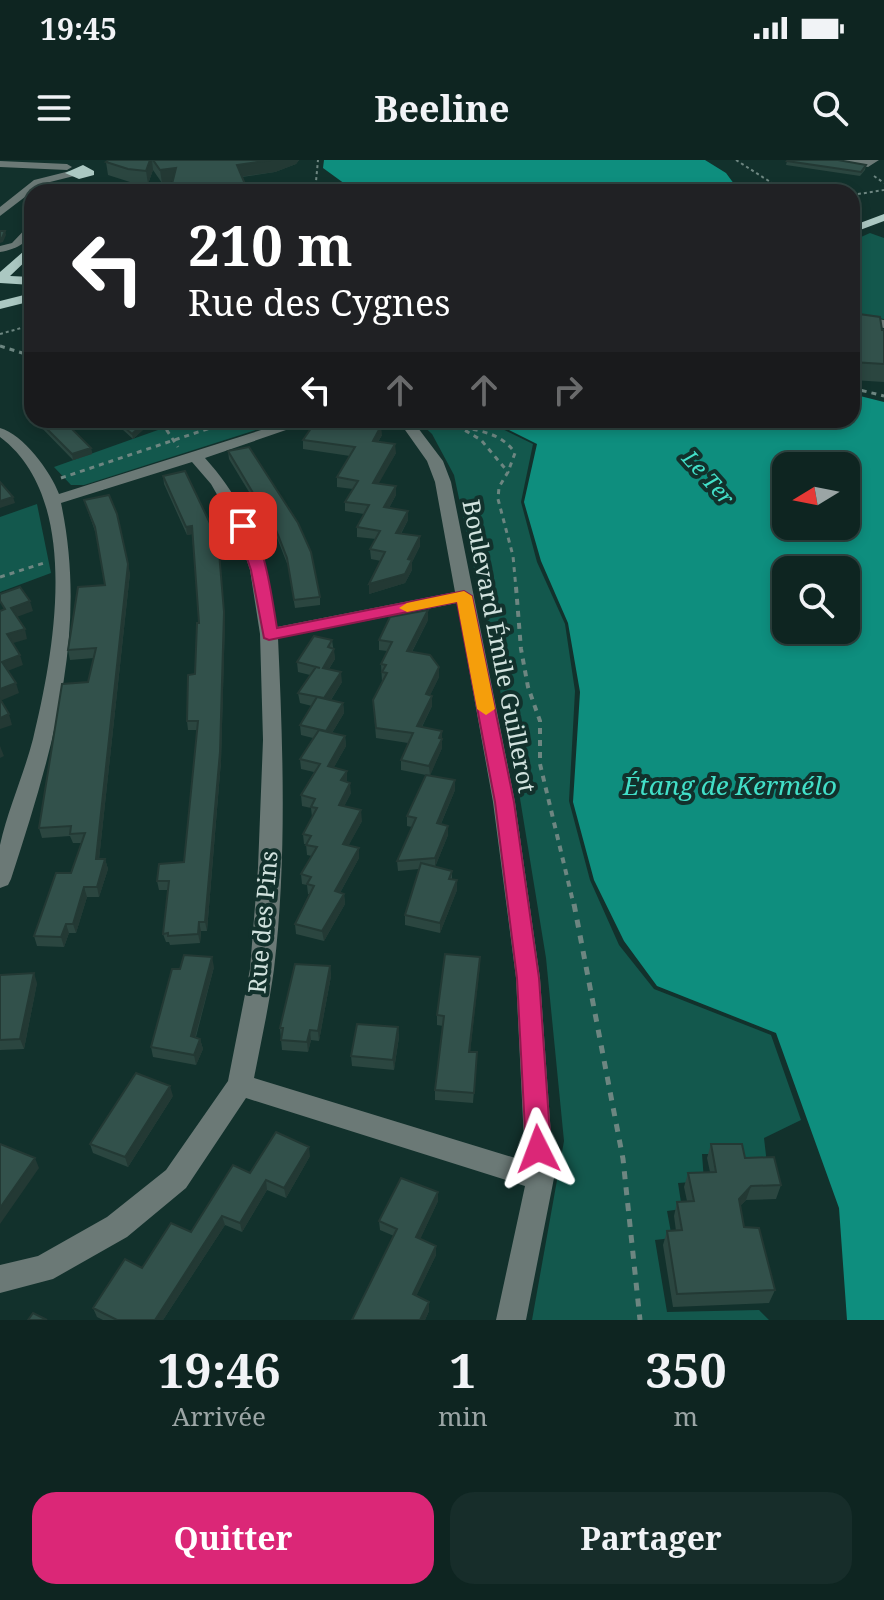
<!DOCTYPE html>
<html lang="fr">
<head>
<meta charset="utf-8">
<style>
	body { margin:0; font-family:"Noto Serif",serif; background:#172d2a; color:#f1f3f6; height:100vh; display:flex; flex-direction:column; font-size:30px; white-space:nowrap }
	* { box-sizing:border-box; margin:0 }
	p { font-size:26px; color:#9ba5a5 }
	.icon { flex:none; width:44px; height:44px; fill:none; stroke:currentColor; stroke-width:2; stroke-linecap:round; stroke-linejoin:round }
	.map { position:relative; height:1160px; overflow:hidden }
	.side { display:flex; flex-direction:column; background:#0e2521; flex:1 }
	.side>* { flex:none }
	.guide { position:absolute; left:24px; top:24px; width:836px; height:244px; border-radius:24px; box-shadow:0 4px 12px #0003,0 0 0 2px #2e423f; background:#202124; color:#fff; overflow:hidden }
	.needle { width:52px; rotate:260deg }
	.tools { position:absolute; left:772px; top:292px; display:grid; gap:16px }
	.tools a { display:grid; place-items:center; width:88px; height:88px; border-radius:16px; background:#0e2521; box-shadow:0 4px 12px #0003,0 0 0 2px #2e423f; font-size:40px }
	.pin { position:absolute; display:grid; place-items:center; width:68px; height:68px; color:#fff; margin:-34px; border-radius:16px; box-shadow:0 4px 12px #0006 }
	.me { position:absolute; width:88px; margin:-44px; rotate:357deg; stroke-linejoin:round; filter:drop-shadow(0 0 6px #0008) }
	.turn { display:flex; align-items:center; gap:28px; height:168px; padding:0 32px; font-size:36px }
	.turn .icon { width:104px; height:104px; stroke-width:2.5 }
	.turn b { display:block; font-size:56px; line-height:68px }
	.lanes { display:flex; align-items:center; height:76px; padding:0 32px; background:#0003; justify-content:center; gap:40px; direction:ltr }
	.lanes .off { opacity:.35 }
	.eta { display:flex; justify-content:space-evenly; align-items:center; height:136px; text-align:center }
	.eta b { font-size:48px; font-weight:700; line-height:56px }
	.button { display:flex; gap:16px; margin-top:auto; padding:16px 32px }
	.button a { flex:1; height:92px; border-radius:24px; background:#db2777; color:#fff; font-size:32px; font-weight:700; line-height:92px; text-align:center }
	.button a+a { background:#172d2a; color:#f1f3f6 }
	.status { display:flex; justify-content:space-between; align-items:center; height:56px; padding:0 40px; background:#0e2521; direction:ltr }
	.status svg { height:22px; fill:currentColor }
	header { display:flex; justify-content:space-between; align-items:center; height:104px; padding:0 32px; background:#0e2521; font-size:36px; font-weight:700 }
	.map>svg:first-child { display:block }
</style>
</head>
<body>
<div class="status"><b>19:45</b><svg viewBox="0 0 49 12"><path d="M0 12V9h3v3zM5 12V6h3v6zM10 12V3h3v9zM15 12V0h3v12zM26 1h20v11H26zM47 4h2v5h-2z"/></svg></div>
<header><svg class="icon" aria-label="menu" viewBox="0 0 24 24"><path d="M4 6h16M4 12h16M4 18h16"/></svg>Beeline<svg class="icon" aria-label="search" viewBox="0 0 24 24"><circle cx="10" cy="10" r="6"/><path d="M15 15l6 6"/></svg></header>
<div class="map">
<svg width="884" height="1160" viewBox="0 0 884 1160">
	<rect width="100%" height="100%" fill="#12312c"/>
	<path fill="#13584d" d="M870,73L884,78V159L852,155V81Z
		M186,260H287L84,325H71L54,307Z
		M417,260H484L533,284L521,342L537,402L565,464L575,531L569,641L590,720L619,785L654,829L771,875L801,960L764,978L767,1004L744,1006L739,994H702L704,1021L678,1023L682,1049L667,1051L672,1078L655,1080L667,1152L759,1150L769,1160H532L564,981L546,798L510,577L454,315L432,274Z
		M37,344L51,413L0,432V357Z"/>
	<path fill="#0e8e7e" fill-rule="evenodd" d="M324,0H705L726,13L740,32H356L323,8Z
		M852,234L884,242V1160H847L839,1048L776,873L657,826L624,781L594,720L573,642L580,532L568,463L541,401L524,342L537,284L489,260H852ZM786,306H846V366H786ZM786,410H846V470H786Z"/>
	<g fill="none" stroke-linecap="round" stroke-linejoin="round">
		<path stroke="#6d8681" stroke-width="2" stroke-dasharray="3 3" stroke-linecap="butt" d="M736,0L786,32
			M874,16L884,23
			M315,32L318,0
			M852,35L884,30
			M0,174L32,165"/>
		<path stroke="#6d8681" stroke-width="3" stroke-dasharray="5 5" stroke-linecap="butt" d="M0,186L32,196
			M852,228L884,236
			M168,260L166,269L178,287
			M448,260L481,280L508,312L499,327L498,339L513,396L516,429
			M463,267C484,272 502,274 515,293L508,312
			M61,318L234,260
			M0,417L44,403"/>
		<path stroke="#6d8681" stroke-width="4" stroke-dasharray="6 6" stroke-linecap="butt" d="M516,427L521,489L528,527L540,561V604L574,746"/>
		<path stroke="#6d8681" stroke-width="5" stroke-dasharray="8 8" stroke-linecap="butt" d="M574,744L623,999L640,1160"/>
		<path fill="#6b7976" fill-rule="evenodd" d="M832,0H879L868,7Z
			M0,1L67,4L72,7L67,10L0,7Z
			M70,11L74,12V16L42,24L0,56V47L34,20Z
			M32,62C32,82 18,89 0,92V86L12,83Z
			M852,155L884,160V168L852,163Z
			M293,260H315L205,298C251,349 266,400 277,467L455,432L435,322L427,301L398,260H412L443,301L451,322L515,642L540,818L554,1018L526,1160H496L525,1026L246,938L186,1028L127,1077L53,1119L0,1133V1105L38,1096L107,1057L166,1010L228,921L250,809L258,708L263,580L260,474L250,410L235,366L211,324L192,302L61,343C89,475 51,595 11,719L8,725L0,728C0,714 0,698 0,685C8,649 24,614 33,579C54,492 83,339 0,277V268C23,274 51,312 59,334ZM457,443L493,642L516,818L525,1001L254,918C261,882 269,846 274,809C287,700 283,587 278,478Z"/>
		<path fill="#abc8c2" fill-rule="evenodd" d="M83,5L94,11V15L79,19L65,13Z
			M884,54V61L852,73V66Z
			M32,84V95L10,116L32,117V125L0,123V112Z
			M32,133V141L0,149V141Z"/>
	</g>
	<path fill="#2b4640" d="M109,0H299L296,4L275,12L242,17L246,32H171L172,21L162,23L153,10L148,24L130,22L108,15L106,2Z
		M787,1L866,5L865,10L860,16L786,5Z
		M852,153L884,170V222L852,220Z
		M34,260H63L91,288L92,294L73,300Z
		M112,260H141L145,268L133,279Z
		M382,275L378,282L396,293L378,323L396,326V335L389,348L408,351V360L401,374L420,386L412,402V410L405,423L369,434L381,401L371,399L370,389L376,379L357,377V367L364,354L345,351V342L353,329L337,327V317L350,296L303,289V280Z
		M249,287L320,437V445L295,448L288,406L270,360H266L229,299L228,291Z
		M163,316L219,389L225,460L221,601L207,771H201L200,783L170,785L169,782H166L163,774L168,730H159L157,721L184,702L197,570H188L187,561L195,514L199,463L192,374L187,375L164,324Z
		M84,340L130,413L99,699H105L108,709L99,737H87L76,773H69L64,787L37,786L34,776L71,713L82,683H73L70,676L42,678L39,668L88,522L94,498L70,500L68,490L105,425L96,374Z
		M428,460L412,492L439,507V517L430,535L432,536V546L422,567L442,588L430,615L455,630L441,664L448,666V675L435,707L452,711V719L457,720V730L440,773L405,765V755L419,709L398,711L397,701L412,667L407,666V656L426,615L401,610V600L408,583L376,578L373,540L382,522L381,504L387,491L379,490V480Z
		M332,480L335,499L329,509L342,522L331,540L343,543L344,553L332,573L345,576L346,586L334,607L347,611V622L351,633L344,646L362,661L348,686L359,698L340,733L344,734L345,744L324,781L296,774L295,764L309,734H308L307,725L302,724L301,714L312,696L307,695L306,684H304L303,674L312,657L311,648L302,646L301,635L314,612L301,609L300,599L313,578L301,575L300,565L312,546L300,543L298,533L310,515L298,512L297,502Z
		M480,797L470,892H477L473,943L435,940V930L443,866L437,865V855Z
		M330,806L331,816L319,881L311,880L308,892L282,890L280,868Z
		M214,807L196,877L200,879L203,889L196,905L153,897L151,887Z
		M0,815L37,823L24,889L0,890Z
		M398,867L399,877L394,910L352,906L351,896Z
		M173,936L128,1007L93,993L90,984Z
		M711,984L745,998L781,1025L776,1039L746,1040L740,1046L744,1067L775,1130L769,1143L673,1147L663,1085L667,1071H676L674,1056L677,1042L687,1041L684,1027L688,1013L710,1012L707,998Z
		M310,996L286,1038L267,1030L242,1072L225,1065L163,1160H103L97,1157L93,1148L142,1108L191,1072L250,1013Z
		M438,1032V1041L420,1079L436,1086V1095L416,1136L429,1142V1151L425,1160H352L394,1076L380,1070L379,1061Z"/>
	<path fill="#233934" d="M150,0H152L153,10L148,24L146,11Z
		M271,0H299L296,4L275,12L238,17L237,5Z
		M176,8L177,21L162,23L160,10Z
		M245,24L246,32H229Z
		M5,71L6,75L3,82L0,83V79Z
		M144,263L145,268L133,279L132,274Z
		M381,266L382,275L373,290V281Z
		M395,284L396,293L374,332L373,323Z
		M91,288L92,294L73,300L72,294Z
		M396,326V335L384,357V347Z
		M13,337L15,343L0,348V341Z
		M408,351V360L396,382V373Z
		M269,352L270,360H266L265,353Z
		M192,366L193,374L187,375L186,367Z
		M420,376V386L412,402V410L405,423L369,434V424L408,399Z
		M218,380L225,460L221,601L207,771L205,762Z
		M128,404L130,413L98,709L96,699Z
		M30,441L33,451L14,458L11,448Z
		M428,450V460L407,501V491Z
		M25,469L27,479L10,484L7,474Z
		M334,489L335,499L323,518V508Z
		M20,495L23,505L5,512L2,502Z
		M439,507V517L426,544V534Z
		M341,512L342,522L325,549L324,538Z
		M16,523L19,533L0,541V529Z
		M432,536V546L417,576V566Z
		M343,543L344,553L327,581L326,571Z
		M9,554L12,565L0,569V558Z
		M442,571V588L430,616L429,606Z
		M345,576L346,586L329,616L328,606Z
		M0,586L4,596L0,598Z
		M347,611V621L342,630L341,620Z
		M455,620V630L437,673V663Z
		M350,623L351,633L340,655L339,645Z
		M361,650L362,661L344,694L343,684Z
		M448,666V675L435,707V698Z
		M359,688V698L335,742V731Z
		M105,699L108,709L99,737L97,727Z
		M457,720V730L440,773V763Z
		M84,727L87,737L76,773L73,764Z
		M344,734L345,744L324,781L322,771Z
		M199,762L201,771L200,783L198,774Z
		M66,764L69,773L64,787L61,777Z
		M212,797L214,807L193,885L191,876Z
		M480,797V807L469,902V892Z
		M330,806L331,816L319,881L318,871Z
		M34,813L37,823L24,889L20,879Z
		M398,867L399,877L394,910L393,900Z
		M310,870L311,880L308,892L307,882Z
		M200,879L203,889L196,905L194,895Z
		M170,926L173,936L128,1007L125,997Z
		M309,987L310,996L286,1038L284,1028Z
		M35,998L39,1008L0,1064V1048Z
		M266,1020L267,1030L242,1072L240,1063Z
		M751,1026L746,1040L734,1053L739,1039Z
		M438,1032V1041L417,1086L416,1077Z
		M222,1056L225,1065L163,1160H155Z
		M436,1086V1095L413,1143V1134Z
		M429,1142V1151L425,1160H420Z"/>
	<path fill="#32514b" stroke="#233934" stroke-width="2" d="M109,0H150L146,11L128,9L106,2Z
		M153,0H271L237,5L245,24L229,32H178L171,28L176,8L160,10Z
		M788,0H838L866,5L861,12L787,1Z
		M0,71H5L2,78L0,79Z
		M852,153L880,157L882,170H884V204L852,202Z
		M38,260H63L91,288L72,294Z
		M116,260H141L144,263L132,274Z
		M346,262L381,266L373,281L395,284L373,323L396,326L384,347L408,351L396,373L420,376L408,399L412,400L405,414L369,424L385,392L370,389L380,371L357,367L369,345L345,342L358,321L337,317L355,287L303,280L314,264L342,268Z
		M249,287L298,363L311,392L320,437L294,440L287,398L269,352L265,353L228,291Z
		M185,311L218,380L224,452L220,592L205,762H199L198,774L168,776V773L163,774L169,721H157L159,704L184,702L198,561H187L188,515L195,514L197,463H199L192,366L186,367L163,316Z
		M0,322L13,337L0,341Z
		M109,335L117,354L128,404L96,699H105L97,727H84L73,764H66L61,777L34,776L56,713H71L85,673L70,674L71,666L39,668L62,524L88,522L96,488L68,490L78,427L105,425L95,367L84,340Z
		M20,427L30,441L11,448L25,469L7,474L20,495L2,502L16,523L0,529V451L5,449L0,441V434Z
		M428,450L407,491L430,495L439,507L426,534L432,536L417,566L442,571L439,578L442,579L429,606L401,600L413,573L376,568L373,540L387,513L382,512L386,505L381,504L392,482L379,480L390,457Z
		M314,476L332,480L328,487L334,489L323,508L341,512L324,538L298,533L316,507L320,508L297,502Z
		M317,537L343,543L326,571L300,565Z
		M0,539L9,554L0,558Z
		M319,570L345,576L328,606L347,611L341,620L350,623L339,645L361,650L343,684L359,688L335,731L344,734L322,771L295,764L314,726L307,724L311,717L301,714L317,687L306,685L311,676L303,674L317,648L311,647L315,639L301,635L320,604L300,599Z
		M426,615L455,620L437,663L448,666L435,698L397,701L416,658L407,656Z
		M421,703L452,711L449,719L457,720L440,763L405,755Z
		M445,794L480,797L469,892H477L474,933L435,930L444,856L437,855Z
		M184,795L212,797L191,876L200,879L194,895L151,887L172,809H180Z
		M295,804L330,806L318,871L310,870L307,882L281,880L283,868H280Z
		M34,813L20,879L0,880V815Z
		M357,864L398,867L393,900L351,896Z
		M136,913L170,926L125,997L90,984Z
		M276,972L309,987L284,1028L266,1020L240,1063L222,1056L155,1160H117L93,1148L125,1099L142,1108L171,1063L191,1072L233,1005L250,1013Z
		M0,984L35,998L0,1048Z
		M711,984H742L745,998L774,997L781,1025L751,1026L739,1039L744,1067L759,1068L775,1130L677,1134L667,1071L682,1070L677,1042L694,1041L688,1013L716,1012Z
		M401,1018L438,1032L416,1077L436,1086L413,1134L429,1142L420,1160H352L397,1069L379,1061Z
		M33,1153L47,1160H28Z"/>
	<path fill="#db2777" stroke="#8e194d" stroke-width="2" d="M243,362C264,369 273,446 277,468L464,431L472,436L514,642L539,818L551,989L547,997L538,1000L530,997L526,989L517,818L495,642L457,442L269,480L264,478L251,410L236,366Z"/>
	<path fill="#f59e0b" d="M464,431L472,436L495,549L486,555L477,549L457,442L407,452L399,448L407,443Z"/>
	<g text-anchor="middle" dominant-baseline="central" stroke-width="8" stroke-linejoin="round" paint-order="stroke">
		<g font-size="22" font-style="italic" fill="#42dfc8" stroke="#12312c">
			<text transform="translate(709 317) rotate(48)">Le Ter</text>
		</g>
		<g font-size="24" fill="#d1e2de" stroke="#12312c">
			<text transform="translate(500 486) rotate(79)">Boulevard Émile Guillerot</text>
			<text transform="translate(262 762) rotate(-85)">Rue des Pins</text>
		</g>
		<g font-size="26" font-style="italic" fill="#42dfc8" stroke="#12312c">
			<text x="730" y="625">Étang de Kermélo</text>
		</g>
	</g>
</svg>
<div class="tools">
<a><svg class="needle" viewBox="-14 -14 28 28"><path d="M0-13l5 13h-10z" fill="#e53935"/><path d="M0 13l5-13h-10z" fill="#9ba5a5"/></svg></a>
<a><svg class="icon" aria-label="search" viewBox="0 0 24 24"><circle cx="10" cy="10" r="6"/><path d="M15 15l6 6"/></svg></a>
</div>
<div class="pin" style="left:243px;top:366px;background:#d93025"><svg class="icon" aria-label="arrive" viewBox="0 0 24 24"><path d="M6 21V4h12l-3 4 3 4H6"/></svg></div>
<svg class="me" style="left:538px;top:989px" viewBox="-20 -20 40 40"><path d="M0-17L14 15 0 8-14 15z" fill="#db2777" stroke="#fff" stroke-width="4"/></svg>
<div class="guide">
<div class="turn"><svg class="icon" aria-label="left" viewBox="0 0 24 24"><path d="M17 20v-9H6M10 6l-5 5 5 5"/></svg><div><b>210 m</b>Rue des Cygnes</div></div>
<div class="lanes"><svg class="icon" aria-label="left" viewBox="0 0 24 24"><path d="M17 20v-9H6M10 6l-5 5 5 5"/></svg><svg class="icon off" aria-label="ahead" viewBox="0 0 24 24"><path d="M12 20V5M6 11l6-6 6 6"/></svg><svg class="icon off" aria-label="ahead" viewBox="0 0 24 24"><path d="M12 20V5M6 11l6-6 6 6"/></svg><svg class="icon off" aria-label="right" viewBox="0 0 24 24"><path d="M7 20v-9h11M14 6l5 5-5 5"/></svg></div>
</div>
</div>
<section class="side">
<div class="eta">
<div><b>19:46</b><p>Arrivée</p></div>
<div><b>1</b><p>min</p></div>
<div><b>350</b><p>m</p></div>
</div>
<div class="button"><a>Quitter</a><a>Partager</a></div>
</section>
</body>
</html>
